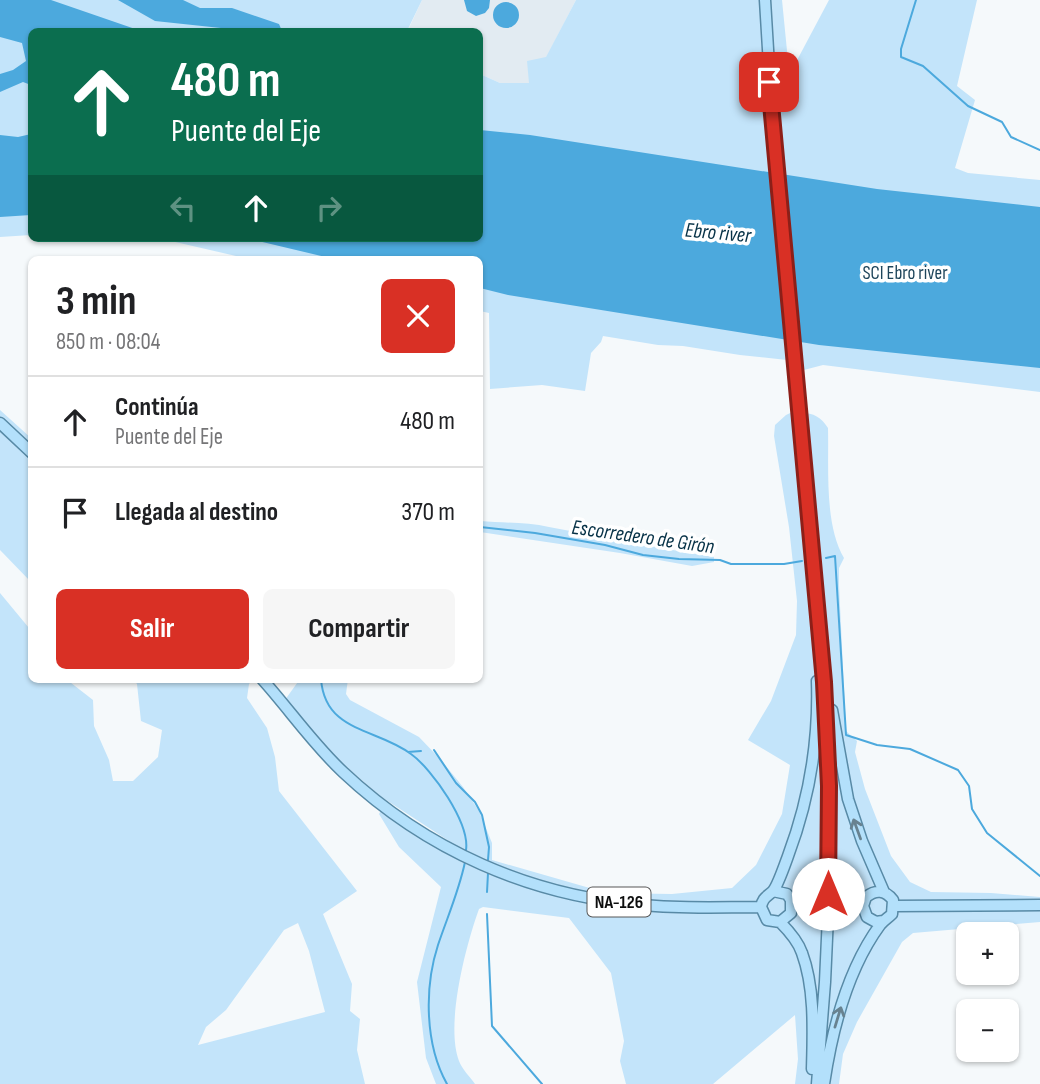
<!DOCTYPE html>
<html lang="es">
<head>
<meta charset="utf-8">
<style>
	body { margin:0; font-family:"Sofia Sans Condensed",sans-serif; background:#f6f6f6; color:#202124; height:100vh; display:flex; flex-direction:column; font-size:26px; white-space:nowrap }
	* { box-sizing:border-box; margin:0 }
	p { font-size:23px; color:#757577 }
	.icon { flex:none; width:38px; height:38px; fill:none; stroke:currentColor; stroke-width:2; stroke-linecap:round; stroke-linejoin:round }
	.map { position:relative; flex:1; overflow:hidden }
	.side { position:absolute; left:28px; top:256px; width:455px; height:427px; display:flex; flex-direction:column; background:#fff; border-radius:10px; box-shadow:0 2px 5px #0004 }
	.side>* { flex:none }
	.banner { position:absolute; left:28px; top:28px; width:455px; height:214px; border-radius:10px; box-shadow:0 2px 5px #0004; background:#0b6e4f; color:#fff; overflow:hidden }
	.buttons { position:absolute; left:956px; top:922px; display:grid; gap:14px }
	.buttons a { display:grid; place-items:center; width:63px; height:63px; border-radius:10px; background:#fff; box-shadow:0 2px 5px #0004; font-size:35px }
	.pin { position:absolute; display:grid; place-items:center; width:60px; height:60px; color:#fff; margin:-30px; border-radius:14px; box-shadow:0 4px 10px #0006 }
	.me { position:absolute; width:77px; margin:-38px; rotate:0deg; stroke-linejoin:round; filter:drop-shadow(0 0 5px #0008) }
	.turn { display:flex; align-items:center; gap:24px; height:147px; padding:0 28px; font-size:32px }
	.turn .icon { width:91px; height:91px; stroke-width:2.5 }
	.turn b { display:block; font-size:49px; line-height:60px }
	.lanes { display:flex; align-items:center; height:66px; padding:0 28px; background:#0003; justify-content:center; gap:35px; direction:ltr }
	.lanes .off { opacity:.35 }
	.round { display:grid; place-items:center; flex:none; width:74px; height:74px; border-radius:10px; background:#f6f6f6 }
	.summary { display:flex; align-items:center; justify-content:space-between; height:119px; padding:0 28px }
	h1 { font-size:42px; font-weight:700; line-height:52px }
	.button { display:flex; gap:14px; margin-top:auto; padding:14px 28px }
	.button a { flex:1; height:80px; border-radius:10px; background:#d93025; color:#fff; font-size:28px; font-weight:700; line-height:80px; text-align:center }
	.button a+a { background:#f6f6f6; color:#202124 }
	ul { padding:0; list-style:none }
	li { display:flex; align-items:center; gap:21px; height:91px; padding:0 28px; border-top:2px solid #e0e0e0 }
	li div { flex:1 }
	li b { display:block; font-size:26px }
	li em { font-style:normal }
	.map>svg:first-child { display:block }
</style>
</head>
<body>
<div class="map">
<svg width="1040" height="1084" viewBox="0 0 1040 1084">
	<rect width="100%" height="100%" fill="#f5f9fb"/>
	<path fill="#e2ebf2" d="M422,0H576L546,58L529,83H500L480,74V32H409L408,30Z"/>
	<path fill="#c3e4fa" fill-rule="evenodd" d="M0,0H422L408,29L409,31L32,32L31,235L0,237Z
		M576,0H782L788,61L795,64L829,0H977L957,86L975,100L955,168L968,173L1040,180V392L823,365L800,371L796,361L740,355L683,346L658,345L603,336L601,342L591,353L585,391L542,385L490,389L489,313L480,311V259H249L158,238H480V74L500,83H529L527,61L546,57Z
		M801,408V413C814,413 821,417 828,428C829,468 824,524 844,558L839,568V585L846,731L857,741L855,752L865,789L891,856L910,882L931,892L991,893L1040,897V922L913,933L902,942L857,1022L843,1054L839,1084H795L798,1059L795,1015L713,1084H626L620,1061L624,1041L611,973L569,918L483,907L479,909C466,945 445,1024 459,1061C462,1069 470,1077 475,1084H436L426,1058L417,982L441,887L399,847L379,814L385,803L424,830L449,841L380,796L309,734L282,704L300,679H348L346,694L350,700L419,737L441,760L463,787L479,811L492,843V860L607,893L672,894L732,888L756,865L782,814L790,765L748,740L771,701L796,635L797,601L789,527L774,436L775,425L786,415Z
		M0,410L31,438V582L0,550Z
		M480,521C502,523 527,522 549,527C604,537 659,548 714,557V562L692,566L620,553L480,532Z
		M0,593L29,628L31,636L32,679H66L93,700L94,726L109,760L113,781H133L158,757L162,730L141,721L137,684L133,679H253L249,684L247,698L267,728L275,757L279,791L357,891L323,914L352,984L350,1011L360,1019L357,1050L365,1084H0ZM298,923L309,951L325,1012L198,1045L206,1027L226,1010L284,930Z"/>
	<path fill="#4ca9dd" d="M0,0H51L141,31L32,32L31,85L23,82L0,92V74L13,70L26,61L22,43L0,37Z
		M118,0H183L200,8H232L279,24L282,31H249L155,21Z
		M464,0H490L489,8L485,13L476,16L467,11Z
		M493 15a13 13 0 1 1 26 0a13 13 0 1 1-26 0Z
		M480,130L530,135L877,189L1040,207V368L819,345L508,295L480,288V259H334L245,238H480Z
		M31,134V215L0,217V135L18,137Z"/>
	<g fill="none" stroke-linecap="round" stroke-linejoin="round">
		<path stroke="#4ca9dd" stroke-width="2" d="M916,0L901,49V57L923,66L968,106L1002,122L1011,137L1040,150
			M480,527L535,533L605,545L643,555L679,559L720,560L731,564H784L802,561
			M826,558L835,556L846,735L877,745L910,749L958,770L969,786L972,809L987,833L1040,876
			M321,679C325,733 377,728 411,754C432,769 470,823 466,850
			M434,750L456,783L475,802L482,815L489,847L488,860
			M408,752L421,751
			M487,892L488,873
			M487,914L492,1026L542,1084
			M447,1084C425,1045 424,988 438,945C447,918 459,891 465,862"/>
		<g stroke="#588aa6" stroke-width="13">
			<path id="major" d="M765,0L770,82L824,682L829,786V894L825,982L817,1084
				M0,423L32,453
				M262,679C289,709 313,744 343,772C426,850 530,896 643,905C682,909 722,907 761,907
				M832,710L848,799L862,841L884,892
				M773,891L787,894L791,900V913L780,922L767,920L761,907C763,897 767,897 773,891C778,885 785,864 788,856C809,800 819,741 817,681
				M894,906L1040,905
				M780,922C789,931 798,941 802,953C815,988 813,1032 812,1069
				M824,1084C832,1030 847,970 880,925C884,920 888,918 892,914L893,900C885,890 876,889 866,897L863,906L867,917L876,922L883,921"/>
		</g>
		<use href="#major" stroke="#b3e0fb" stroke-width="10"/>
		<g stroke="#588aa6" stroke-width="13" stroke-linecap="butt">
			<path id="major-bridge" d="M802,906L852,907"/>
		</g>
		<use href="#major-bridge" stroke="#b3e0fb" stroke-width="10"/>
	</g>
	<defs><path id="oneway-shaft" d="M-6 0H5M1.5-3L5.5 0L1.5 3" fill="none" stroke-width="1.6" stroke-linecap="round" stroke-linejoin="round" transform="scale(1.75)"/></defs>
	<g stroke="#688290">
		<use href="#oneway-shaft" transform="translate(857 829) rotate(-110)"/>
		<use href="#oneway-shaft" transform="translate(838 1017) rotate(-73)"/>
	</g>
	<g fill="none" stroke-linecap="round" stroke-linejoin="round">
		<g stroke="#8d1f18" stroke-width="18">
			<path id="route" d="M769,82L824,682L829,786L828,894"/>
		</g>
		<use href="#route" stroke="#d93025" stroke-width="12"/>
	</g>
	<g text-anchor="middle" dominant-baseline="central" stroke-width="7" stroke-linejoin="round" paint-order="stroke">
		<rect fill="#fff" stroke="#565656" stroke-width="2" x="587.5" y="887.5" width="63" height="29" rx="5"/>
		<g font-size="18" font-weight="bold" fill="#0d0e0e">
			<text x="619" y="902">NA-126</text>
		</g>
		<g font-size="19" fill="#1e455b" stroke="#fff">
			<text x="905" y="273">SCI Ebro river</text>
		</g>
		<g font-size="21" font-style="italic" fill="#063146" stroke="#fff">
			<text transform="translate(718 233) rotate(5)">Ebro river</text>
			<text transform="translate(643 537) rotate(8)">Escorredero de Girón</text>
		</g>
	</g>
</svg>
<div class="buttons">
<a>+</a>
<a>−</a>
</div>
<div class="pin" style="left:769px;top:82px;background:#d93025"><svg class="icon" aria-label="arrive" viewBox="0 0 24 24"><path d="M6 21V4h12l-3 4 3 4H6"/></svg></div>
<svg class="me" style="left:828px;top:894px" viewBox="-20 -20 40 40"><circle r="19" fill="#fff"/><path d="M0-13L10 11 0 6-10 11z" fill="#d93025"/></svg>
<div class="banner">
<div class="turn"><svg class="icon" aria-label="ahead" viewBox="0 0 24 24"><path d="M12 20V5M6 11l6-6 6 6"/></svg><div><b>480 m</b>Puente del Eje</div></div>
<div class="lanes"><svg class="icon off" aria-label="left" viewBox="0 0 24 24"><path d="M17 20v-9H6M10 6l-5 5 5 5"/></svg><svg class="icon" aria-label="ahead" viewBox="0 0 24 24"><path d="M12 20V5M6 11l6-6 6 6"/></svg><svg class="icon off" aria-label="right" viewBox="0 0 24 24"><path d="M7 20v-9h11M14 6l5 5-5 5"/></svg></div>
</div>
<section class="side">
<div class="summary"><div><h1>3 min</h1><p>850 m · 08:04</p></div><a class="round" style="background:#d93025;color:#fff"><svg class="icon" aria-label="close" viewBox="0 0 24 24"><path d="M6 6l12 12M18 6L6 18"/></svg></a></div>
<ul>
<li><svg class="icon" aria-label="ahead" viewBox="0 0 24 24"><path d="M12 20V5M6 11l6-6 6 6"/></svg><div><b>Continúa</b><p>Puente del Eje</p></div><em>480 m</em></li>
<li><svg class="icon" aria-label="arrive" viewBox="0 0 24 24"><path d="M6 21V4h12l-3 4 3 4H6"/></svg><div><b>Llegada al destino</b></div><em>370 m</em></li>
</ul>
<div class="button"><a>Salir</a><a>Compartir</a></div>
</section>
</div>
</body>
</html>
